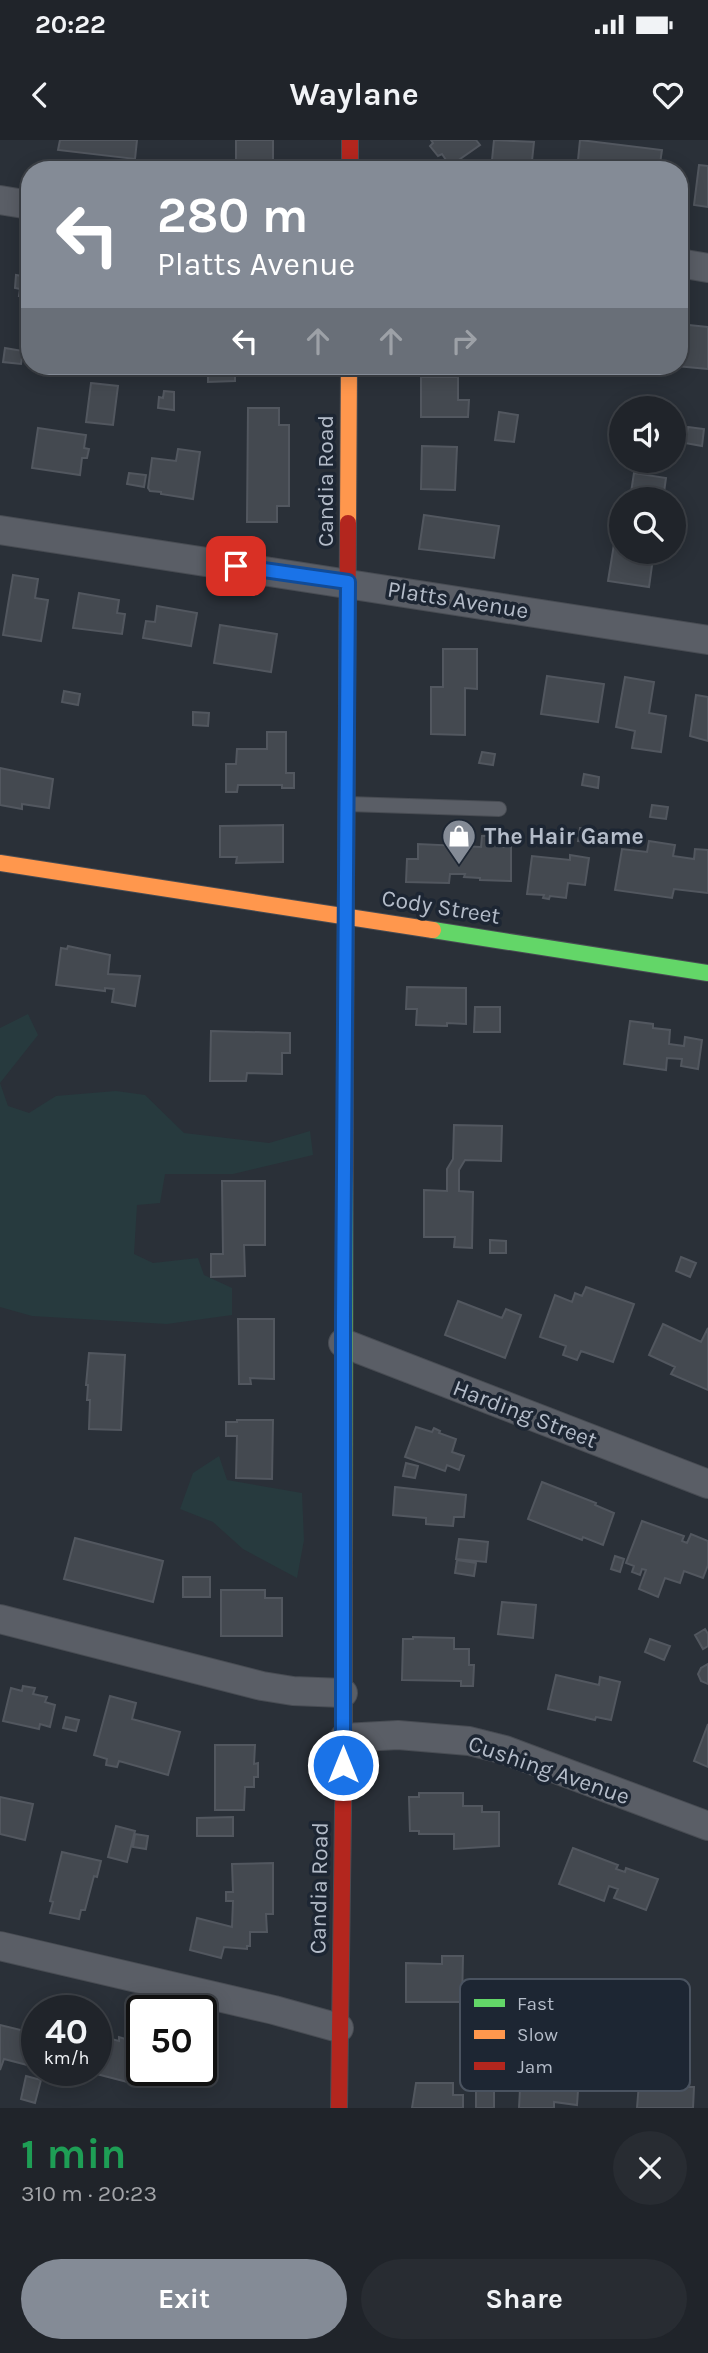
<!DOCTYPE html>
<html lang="en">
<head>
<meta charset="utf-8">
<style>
	body { margin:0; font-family:Karla,sans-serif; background:#282c32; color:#f1f3f6; height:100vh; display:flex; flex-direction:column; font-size:26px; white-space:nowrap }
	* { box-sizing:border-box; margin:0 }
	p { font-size:23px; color:#a2a4a8 }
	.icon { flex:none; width:38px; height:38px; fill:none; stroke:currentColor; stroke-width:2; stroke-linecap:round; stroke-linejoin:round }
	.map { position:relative; height:1968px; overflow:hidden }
	.drawer { display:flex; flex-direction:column; background:#20242a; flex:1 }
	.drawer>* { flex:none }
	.top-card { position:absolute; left:21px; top:21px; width:667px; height:214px; border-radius:28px; box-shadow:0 4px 18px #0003,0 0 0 2px #3d4147; background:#848b96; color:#fff; overflow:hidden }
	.fabs { position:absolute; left:609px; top:256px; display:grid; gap:14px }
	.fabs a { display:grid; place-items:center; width:77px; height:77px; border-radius:50%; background:#20242a; box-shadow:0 4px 18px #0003,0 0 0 2px #3d4147; font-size:35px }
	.speed { position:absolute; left:21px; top:1855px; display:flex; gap:14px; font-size:35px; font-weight:700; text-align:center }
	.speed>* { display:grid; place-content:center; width:91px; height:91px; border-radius:50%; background:#20242a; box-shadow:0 4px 18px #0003,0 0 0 2px #3d4147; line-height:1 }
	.speed small { font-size:18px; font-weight:400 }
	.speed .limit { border:4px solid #111; border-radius:10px; background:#fff; color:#111 }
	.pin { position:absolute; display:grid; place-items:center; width:60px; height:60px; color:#fff; margin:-30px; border-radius:14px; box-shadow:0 4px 10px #0006 }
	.me { position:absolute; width:77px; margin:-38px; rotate:0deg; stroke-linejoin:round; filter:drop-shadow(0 0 5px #0008) }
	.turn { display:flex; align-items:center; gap:24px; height:147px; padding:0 21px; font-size:32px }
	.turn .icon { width:91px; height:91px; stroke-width:2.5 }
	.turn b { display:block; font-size:49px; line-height:60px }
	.lanes { display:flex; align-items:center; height:66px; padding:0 21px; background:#0003; justify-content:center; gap:35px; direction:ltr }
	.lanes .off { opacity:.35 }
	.round { display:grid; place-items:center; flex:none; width:74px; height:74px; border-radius:37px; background:#282c32 }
	.headline { display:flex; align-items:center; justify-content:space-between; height:119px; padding:0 21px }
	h1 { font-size:42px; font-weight:700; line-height:52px; color:#1e9e55 }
	.primary-button { display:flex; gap:14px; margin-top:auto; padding:14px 21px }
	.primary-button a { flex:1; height:80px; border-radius:42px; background:#848b96; color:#fff; font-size:28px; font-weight:700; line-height:80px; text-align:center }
	.primary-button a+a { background:#282c32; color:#f1f3f6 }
	.status { display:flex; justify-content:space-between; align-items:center; height:49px; padding:0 35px; background:#20242a; direction:ltr }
	.status svg { height:19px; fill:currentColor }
	header { display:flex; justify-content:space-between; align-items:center; height:91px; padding:0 21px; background:#20242a; font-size:32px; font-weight:700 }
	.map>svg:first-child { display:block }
</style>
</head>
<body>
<div class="status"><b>20:22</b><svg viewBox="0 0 49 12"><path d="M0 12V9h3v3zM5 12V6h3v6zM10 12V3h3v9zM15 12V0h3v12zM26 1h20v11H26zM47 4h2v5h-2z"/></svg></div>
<header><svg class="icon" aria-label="back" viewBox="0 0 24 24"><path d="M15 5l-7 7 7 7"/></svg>Waylane<svg class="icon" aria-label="heart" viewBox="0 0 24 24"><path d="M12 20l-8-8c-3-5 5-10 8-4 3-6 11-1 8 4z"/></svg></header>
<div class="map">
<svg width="708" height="1968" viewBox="0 0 708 1968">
	<rect width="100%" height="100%" fill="#2a3038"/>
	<path fill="#273a3e" d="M28,874L38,895L0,943L8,966L29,973L56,956L116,951L145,955L184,993L269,1003L310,991L313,1015L233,1034H165L160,1063L137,1065L134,1114L153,1123L198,1118L204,1135L232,1148V1175L167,1184L32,1176L0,1167V888Z
		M219,1316L227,1340L302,1353L304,1400L297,1438L243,1409L213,1382L180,1369L193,1333Z"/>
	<path fill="#444950" stroke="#52575f" stroke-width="2" d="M60,0H137L135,19L58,10Z
		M236,0H273V25H236Z
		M431,0H476L480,5L450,26L442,14L438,16L430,6L433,3Z
		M494,0L534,2L531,30H491Z
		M580,0L662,10L659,30H577Z
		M699,25L708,26V67L694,65Z
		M24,115L30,116V163L22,162L23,156H19L20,149L15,148L16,135L22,136Z
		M679,184L708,187V229L676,226H679Z
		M5,208L23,211L21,224L3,222Z
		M208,226H235V241L208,242Z
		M421,237H458V260H469L468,277H421Z
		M91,243L118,246L113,285L86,282Z
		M164,251L174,252V270L158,268L159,257L163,258Z
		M248,268H279V285H289V366H277V382H247Z
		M499,272L518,275L514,302L495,300Z
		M688,287L704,289L702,306L685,303Z
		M38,288L86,295L84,308L89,309L87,318H82L80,335L32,328Z
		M422,306L457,307L455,350L421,349Z
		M178,309L200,312L193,359L161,354V352L150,351L148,348L152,318L176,321Z
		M129,333L146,335L144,347L127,344Z
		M634,333L666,338L663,359H630Z
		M424,375L499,386L494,418L419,409Z
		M617,386L621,387V411H654L649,447L608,441Z
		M13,435L38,439L35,458L48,460L41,501L3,495Z
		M79,453L119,460L117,473L125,474L122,494L73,488Z
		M157,466L197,473L191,506L143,498L146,481L155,482Z
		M220,485L277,494L271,532L214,523Z
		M443,509H477V549L465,548V595L431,594V547H443Z
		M547,536L604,544L598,582L541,574Z
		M625,537L654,542L649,573L666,576L661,612L632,608L635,591L616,587Z
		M64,551L80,554L78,565L62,562Z
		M696,555L708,557V601L690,596Z
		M193,572L209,573L208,586L193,585Z
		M267,592H286V633H294V648H282V645H238L237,652H226V624H236L237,609H267Z
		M482,612L495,614L493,625L479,623Z
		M0,628L53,639L49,668L22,664V669L0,665Z
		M584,634L599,637L598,648L582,645Z
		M652,665L668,667L666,679L650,677Z
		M283,685V722L236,723L237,717H220V686Z
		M580,688L591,689L589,702L578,701Z
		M482,696H499L498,707H511V741L480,740V738L464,737L465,734H450L449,743L406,742L407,719H418V704L481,707Z
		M649,701L675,705L673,716L694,719L695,709L708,710V753L674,749L672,758L615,750L622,709L647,712Z
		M570,715L589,718L585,745L568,743L566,758L550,756L549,759L543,758L544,755L527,754L532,716L570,720Z
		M68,806L110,815L108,834L140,836L135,866L112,862L114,849L105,848V851L56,845L61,808L67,809Z
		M407,847L466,848V884L447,883V886L416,885L417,869H406Z
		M475,867H500V892H474Z
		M630,881L653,884V888L670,890L669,904L684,906L685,897L702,900L698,929L681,926L682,919L667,918L666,930L624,924Z
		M211,891L290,893V913H282V934L247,933L246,941H210Z
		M454,985L502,986L501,1021L465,1020L459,1030V1051L473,1052L472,1108L454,1107L455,1097H424V1050L447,1051V1029L453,1019Z
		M222,1041H265V1105H244L245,1136L211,1137V1114H223Z
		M490,1100L506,1101V1113H490Z
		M681,1117L696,1123L690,1137L676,1131Z
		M586,1147L634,1164L613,1222L581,1211L577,1220L563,1215L566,1206L540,1197L555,1155L572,1162L575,1153L582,1156Z
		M458,1161L502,1178L506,1169L521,1175L505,1218L445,1195Z
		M238,1179H274V1239L250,1238L251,1244H239Z
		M663,1184L701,1202L708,1188V1250L671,1234L675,1227L649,1215Z
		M89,1213L125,1215L121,1290L89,1289L90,1260H87L88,1245H86Z
		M237,1280H273L272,1339L236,1338L237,1296H226V1282H237Z
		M416,1287L432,1292L434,1288L440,1291L439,1293L456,1299L452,1312L464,1316L459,1330L447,1325L445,1331L405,1317Z
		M406,1323L418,1326L415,1338L403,1336Z
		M542,1342L596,1363L595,1365L614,1373L603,1405L583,1397L582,1400L528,1379Z
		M395,1347L466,1355L464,1377H454L453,1386L426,1384V1378L393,1375Z
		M642,1381L684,1396L682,1401L687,1403L691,1394L708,1401V1425L703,1438L684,1431L680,1443L665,1438L658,1457L639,1449L646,1430L642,1429L640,1435L632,1432L634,1426L626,1423Z
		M75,1398L163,1421L153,1462L64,1439Z
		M459,1399L488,1402L486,1422L456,1419Z
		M615,1416L624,1419L620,1432L611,1429Z
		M457,1420L476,1423L474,1436L455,1433Z
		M183,1437H210V1457H183Z
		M221,1450H265V1458H282V1496H221Z
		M502,1462L536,1465L533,1498L498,1494Z
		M705,1489L708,1494V1506L703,1509L695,1495Z
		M413,1497L454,1498V1509H469V1525H474L473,1546H461V1541L402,1540L403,1499H413Z
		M650,1499L670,1506L664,1520L645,1512Z
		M708,1524V1544L701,1541L698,1534L701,1528Z
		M556,1535L599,1545L600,1537L620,1542L611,1580L596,1577L595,1580L548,1569Z
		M23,1546L35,1548L33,1554L47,1557L45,1562L55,1565L50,1587L40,1584L39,1589L3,1581L11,1548L22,1551Z
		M110,1556L136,1563L132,1579L180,1592L168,1635L119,1621L117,1627L106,1625L107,1619L94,1615Z
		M66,1577L79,1580L76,1591L63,1588Z
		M708,1584V1627L694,1621Z
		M215,1605H255L254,1624L258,1623V1637H254V1647H245L244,1670H215Z
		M419,1653H463V1666H482V1672H499V1706L454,1709V1694H419V1691H410L409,1657H419Z
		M0,1657L33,1664L25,1700L0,1694Z
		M233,1677V1696H197V1678Z
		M116,1686L135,1691L127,1722L108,1717Z
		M135,1694L148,1696L146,1709L133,1707Z
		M573,1708L618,1725L616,1729L625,1732L626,1728L658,1739L646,1770L614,1758L618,1749L609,1746L604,1761L559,1744Z
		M62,1712L101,1721L97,1737L94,1736L85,1770H81L79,1779L50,1773L53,1762L50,1761Z
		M273,1723V1774H266L267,1792H250V1806H247V1809L224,1807L221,1818L190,1810L197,1778L232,1787L233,1761H226V1752H233L232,1724Z
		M442,1816H463L462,1862H406V1823L442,1824Z
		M0,1885L37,1894L31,1926L4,1919L0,1930Z
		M96,1895L119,1901V1897L132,1901L131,1904L142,1907L143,1930L139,1945L81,1930H96Z
		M648,1933L665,1934L664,1945L681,1946V1939L690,1940L689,1947H694L693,1968H637L639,1943L647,1944Z
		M548,1935L579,1936L577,1965L554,1962V1968H519L520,1949H532V1944L540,1945V1950H547Z
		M26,1936L41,1940L35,1963L21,1959Z
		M476,1942H494V1968H476Z
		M416,1943H453V1955H463V1968H412Z"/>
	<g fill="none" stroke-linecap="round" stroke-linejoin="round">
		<g stroke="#484c53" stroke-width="16">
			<path id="lane" d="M348,664L499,669"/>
		</g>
		<g stroke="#484c53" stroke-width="30">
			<path id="street" d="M0,60L30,65
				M679,123L708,128
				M0,390L708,500
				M343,1203L708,1344
				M0,1479L262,1546L293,1551L343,1553
				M344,1598L398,1595L469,1601L505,1610L708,1686
				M0,1806L274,1870L339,1888"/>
		</g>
		<g stroke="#484c53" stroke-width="18">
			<path id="fast" d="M433,790L708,833
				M344,1433L345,930"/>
		</g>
		<g stroke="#484c53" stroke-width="18">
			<path id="slow" d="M348,383L349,226
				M0,723L433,790"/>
		</g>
		<g stroke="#484c53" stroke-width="18">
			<path id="jam" d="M350,0V30
				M345,930L348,383
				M339,1968L344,1598V1433"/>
		</g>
		<use href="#lane" stroke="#5a5e66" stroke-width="14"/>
		<use href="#street" stroke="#5a5e66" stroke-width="28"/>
		<use href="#fast" stroke="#63d668" stroke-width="16"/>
		<use href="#slow" stroke="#ff974d" stroke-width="16"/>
		<use href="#jam" stroke="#b3261e" stroke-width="16"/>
	</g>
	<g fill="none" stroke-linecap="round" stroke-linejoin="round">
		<g stroke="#114b97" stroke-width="18">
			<path id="route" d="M236,426L348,442L343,1177V1625"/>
		</g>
		<use href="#route" stroke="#1a73e8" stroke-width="12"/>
	</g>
	<defs>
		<g id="shop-pin" transform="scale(1.75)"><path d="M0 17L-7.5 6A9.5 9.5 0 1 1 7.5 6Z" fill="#848b96" stroke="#1d2633"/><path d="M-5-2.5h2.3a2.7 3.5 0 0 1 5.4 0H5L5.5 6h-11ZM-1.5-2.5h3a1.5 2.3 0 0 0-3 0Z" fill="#fff"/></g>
	</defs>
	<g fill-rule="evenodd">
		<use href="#shop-pin" x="459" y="696"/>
	</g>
	<g text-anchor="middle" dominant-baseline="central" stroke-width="7" stroke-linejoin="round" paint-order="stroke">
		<g font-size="23" fill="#b4bcc9" stroke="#1d2633">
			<text transform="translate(325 341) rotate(-90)">Candia Road</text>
			<text transform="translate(458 460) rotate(9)">Platts Avenue</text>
			<text transform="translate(441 767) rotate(9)">Cody Street</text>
			<text transform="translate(525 1274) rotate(21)">Harding Street</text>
			<text transform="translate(549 1630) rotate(19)">Cushing Avenue</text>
			<text transform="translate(319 1748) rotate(-89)">Candia Road</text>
		</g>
		<g font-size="23" font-weight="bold" fill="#b4bcc9" stroke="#1d2633" text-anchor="start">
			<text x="484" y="696">The Hair Game</text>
		</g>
	</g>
	<rect x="460" y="1839" width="230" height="112" rx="10" fill="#1d2633" stroke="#4a5360" stroke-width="2"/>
	<rect x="474" y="1859" width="31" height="8" fill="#63d668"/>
	<rect x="474" y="1890" width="31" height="9" fill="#ff974d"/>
	<rect x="474" y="1922" width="31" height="8" fill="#b3261e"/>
	<g font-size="19" fill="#b4bcc9">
		<text x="517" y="1870">Fast</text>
		<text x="517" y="1901">Slow</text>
		<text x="517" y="1933">Jam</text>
	</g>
</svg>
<div class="fabs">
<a><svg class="icon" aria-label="sound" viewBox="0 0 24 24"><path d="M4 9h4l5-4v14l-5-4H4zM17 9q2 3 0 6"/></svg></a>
<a><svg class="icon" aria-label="search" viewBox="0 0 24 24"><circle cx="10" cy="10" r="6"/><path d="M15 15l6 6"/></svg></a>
</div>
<div class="speed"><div>40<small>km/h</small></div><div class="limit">50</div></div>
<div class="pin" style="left:236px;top:426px;background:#d93025"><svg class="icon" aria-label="arrive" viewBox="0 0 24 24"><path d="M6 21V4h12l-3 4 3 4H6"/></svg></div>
<svg class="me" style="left:343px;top:1625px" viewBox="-20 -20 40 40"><circle r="17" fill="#1a73e8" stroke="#fff" stroke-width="3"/><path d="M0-11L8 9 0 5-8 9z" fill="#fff"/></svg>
<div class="top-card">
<div class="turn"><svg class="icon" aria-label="left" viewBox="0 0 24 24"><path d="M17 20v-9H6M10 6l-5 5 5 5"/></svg><div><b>280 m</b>Platts Avenue</div></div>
<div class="lanes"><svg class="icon" aria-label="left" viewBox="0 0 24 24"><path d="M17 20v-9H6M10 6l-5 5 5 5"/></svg><svg class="icon off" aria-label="ahead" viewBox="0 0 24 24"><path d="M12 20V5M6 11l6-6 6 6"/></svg><svg class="icon off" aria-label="ahead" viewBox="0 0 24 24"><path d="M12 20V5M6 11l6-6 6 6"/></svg><svg class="icon off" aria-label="right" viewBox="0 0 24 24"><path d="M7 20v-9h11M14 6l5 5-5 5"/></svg></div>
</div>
</div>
<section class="drawer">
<div class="headline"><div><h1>1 min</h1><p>310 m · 20:23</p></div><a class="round"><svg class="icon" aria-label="close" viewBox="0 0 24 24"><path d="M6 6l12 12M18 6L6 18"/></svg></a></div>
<div class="primary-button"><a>Exit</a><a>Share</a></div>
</section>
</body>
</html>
